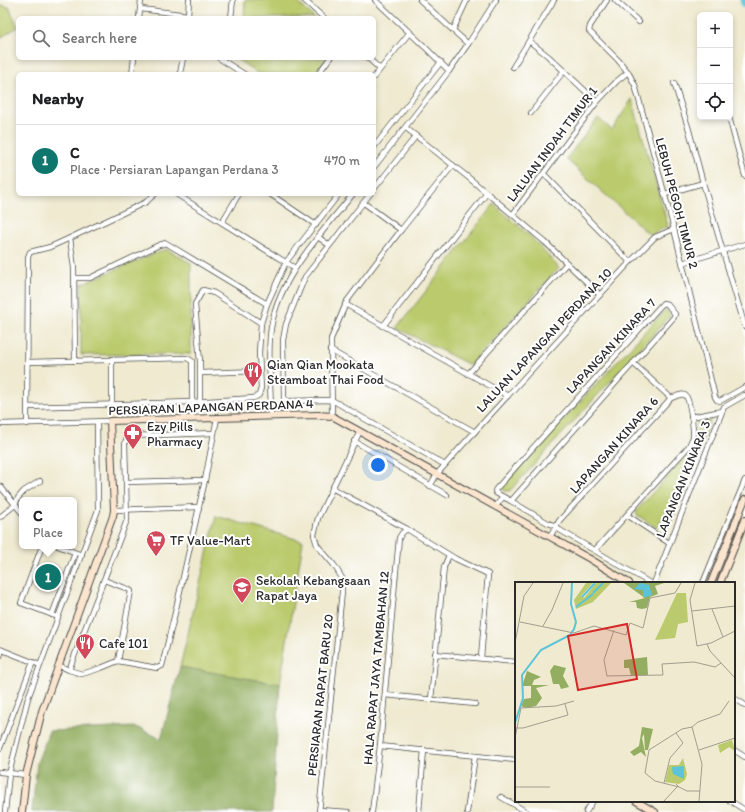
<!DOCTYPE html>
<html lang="en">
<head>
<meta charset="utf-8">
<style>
  :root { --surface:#fff; --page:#f2f2f2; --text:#202124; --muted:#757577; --line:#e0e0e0; --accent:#0f766e }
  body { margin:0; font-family:Itim,sans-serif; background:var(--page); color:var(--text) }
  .controls { position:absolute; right:12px; top:12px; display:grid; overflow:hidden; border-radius:6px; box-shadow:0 2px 6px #0003 }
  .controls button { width:36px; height:36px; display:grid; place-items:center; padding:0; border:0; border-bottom:1px solid var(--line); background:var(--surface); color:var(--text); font:20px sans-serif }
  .you { position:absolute; left:378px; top:465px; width:14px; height:14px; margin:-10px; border:3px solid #fff; border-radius:50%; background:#1a73e8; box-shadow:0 0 0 6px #1a73e833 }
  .badge { display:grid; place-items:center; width:26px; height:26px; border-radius:50%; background:var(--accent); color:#fff; font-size:13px; font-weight:700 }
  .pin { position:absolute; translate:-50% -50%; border:2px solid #fff; box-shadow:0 1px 4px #0006 }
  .popup { position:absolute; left:19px; top:497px; width:58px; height:52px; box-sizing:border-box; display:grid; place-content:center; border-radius:6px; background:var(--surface); filter:drop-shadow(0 1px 3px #0005); font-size:13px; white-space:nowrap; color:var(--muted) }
  .popup b { font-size:15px; color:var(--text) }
  .popup::after { content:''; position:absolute; left:50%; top:100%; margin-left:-8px; border:8px solid transparent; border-top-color:var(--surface) }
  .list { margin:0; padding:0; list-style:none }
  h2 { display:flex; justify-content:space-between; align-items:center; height:52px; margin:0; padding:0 16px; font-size:17px }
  h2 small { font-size:13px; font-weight:400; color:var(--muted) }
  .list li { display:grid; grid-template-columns:26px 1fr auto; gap:12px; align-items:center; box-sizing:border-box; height:72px; padding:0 16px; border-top:1px solid var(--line) }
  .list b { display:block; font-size:15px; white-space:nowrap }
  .list p { margin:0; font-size:13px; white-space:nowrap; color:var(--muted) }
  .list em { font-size:13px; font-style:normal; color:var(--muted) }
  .icon { flex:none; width:22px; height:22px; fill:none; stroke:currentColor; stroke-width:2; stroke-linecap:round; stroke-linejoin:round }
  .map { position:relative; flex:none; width:745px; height:812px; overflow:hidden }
  .search { position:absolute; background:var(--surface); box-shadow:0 2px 6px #0003; left:16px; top:16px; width:360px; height:44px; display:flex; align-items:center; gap:10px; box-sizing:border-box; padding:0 14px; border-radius:6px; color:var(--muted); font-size:15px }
  .panel { position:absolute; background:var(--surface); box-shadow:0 2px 6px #0003; left:16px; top:72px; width:360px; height:124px; border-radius:6px }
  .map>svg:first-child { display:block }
</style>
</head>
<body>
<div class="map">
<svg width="745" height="812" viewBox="0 0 745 812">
  <rect width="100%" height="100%" fill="#fff"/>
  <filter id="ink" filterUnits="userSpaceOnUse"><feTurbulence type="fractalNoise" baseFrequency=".025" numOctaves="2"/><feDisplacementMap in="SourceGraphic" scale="8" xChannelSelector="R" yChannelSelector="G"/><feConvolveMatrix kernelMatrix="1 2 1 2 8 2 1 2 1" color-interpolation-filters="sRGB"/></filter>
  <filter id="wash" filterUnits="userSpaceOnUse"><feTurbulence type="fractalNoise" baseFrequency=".012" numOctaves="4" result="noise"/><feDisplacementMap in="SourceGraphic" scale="16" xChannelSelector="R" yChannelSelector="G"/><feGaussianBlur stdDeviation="0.9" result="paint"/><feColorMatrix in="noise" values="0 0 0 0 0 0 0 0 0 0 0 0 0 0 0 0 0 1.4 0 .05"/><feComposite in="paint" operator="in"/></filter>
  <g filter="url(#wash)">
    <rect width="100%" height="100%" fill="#efead0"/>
    <g fill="#baca6c" stroke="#727a4c">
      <polygon points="245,0 295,0 315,18 244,18"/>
      <polygon points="0,5 9,7 18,27 0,38"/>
      <polygon points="235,58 327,58 315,74 259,74"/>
      <polygon points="632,99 668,226 650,235 566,159 598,118 612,130"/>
      <polygon points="494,204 532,238 559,268 470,365 397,328"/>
      <polygon points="166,249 191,263 191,354 81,355 81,284"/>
      <polygon points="665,310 668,310 670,316 510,491 504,491 502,486"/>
      <polygon points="712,416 672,521 663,517 657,528 637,515 636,511 693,448 697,438 696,418"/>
      <polygon points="216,516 303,541 280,684 180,667"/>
    </g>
    <polygon fill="#93ae60" stroke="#5f6c46" points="180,667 280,684 272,812 32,812 37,763 49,731 136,727 161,739"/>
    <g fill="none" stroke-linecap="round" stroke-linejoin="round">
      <polyline stroke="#5bc4d8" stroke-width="9" points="744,0 745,3"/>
    </g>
  </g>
  <g filter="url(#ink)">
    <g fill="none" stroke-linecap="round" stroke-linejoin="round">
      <g stroke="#484844" stroke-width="6">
        <g id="street">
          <polyline points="304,0 324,18"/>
          <polyline points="375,0 425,47 449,71"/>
          <polyline points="420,0 468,44"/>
          <polyline points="607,0 590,26 589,31 618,60 628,72 635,85 674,229 715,397 717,400 720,401 745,387"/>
          <polyline points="615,0 639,22"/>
          <polyline points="141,9 188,15"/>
          <polyline points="188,16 189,0"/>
          <polyline points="139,18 141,0"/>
          <polyline points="231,18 233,0"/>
          <polyline points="453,30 467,0"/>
          <polyline points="529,41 548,56 597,102"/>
          <polyline points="219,58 244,74"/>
          <polyline points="368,58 380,69"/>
          <polyline points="513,67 554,0"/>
          <polyline points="132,74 134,58"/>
          <polyline points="180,74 183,58"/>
          <polyline points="318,74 330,58"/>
          <polyline points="374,77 410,32"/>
          <polyline points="674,83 689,130 703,183 745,327"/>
          <polyline points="531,113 563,72"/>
          <polyline points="729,117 745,176"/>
          <polyline points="406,128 469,178 545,242 600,295"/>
          <polyline points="374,147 441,62"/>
          <polyline points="374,167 449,71 468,44 496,0"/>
          <polyline points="544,174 630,262"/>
          <polyline points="374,189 416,136"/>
          <polyline points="176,194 295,268"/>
          <polyline points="270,194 316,225"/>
          <polyline points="370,194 305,277 286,324 283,340 284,399 288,401 332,400 445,465"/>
          <polyline points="665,194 703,183"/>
          <polyline points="364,203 401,230"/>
          <polyline points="513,214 597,102 617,81 628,72"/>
          <polyline points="222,222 239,194"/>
          <polyline points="318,237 329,245"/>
          <polyline points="70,238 74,268 75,361"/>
          <polyline points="682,263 745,244"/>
          <polyline points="74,278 90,278 159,245 166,243 267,304"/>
          <polygon points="663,303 667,304 675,314 674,317 511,501 496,493 495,491 496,489"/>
          <polyline points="345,304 508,396"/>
          <polyline points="383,326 487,193"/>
          <polyline points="330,350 475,432"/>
          <polyline points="28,362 187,358 192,361 192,419"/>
          <polyline points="633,363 671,398"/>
          <polyline points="200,373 260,371"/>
          <polyline points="468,374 567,263"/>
          <polyline points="200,402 200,362 195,304 203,290 214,293 261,323"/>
          <polyline points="112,405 112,359"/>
          <polyline points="27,407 192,402 254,398 259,395 261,388 259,353 261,323 267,304 286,262 339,194"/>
          <polyline points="332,416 331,344 331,339 347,301 401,230 453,165"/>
          <path d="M271,417C271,390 268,363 270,337C274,282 320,235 353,194"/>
          <polyline points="691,417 722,411"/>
          <polyline points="0,424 110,421"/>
          <polyline points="27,424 28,257 30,252 50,247 70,238 146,202 155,194"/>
          <polyline points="354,441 447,495"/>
          <polyline points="126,482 205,480"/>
          <polyline points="0,486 22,513"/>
          <polyline points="430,486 437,474 459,449 630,262 655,237 674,229"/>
          <polyline points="332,488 407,529 456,559 488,574 481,658"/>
          <polyline points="511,501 548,523 556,526 558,529 650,583"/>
          <polyline points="495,507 503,497"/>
          <polyline points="114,510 199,507"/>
          <polyline points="627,515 669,543"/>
          <polyline points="0,517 15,505 18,498 24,491 40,481"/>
          <path d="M550,537L559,521L671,398C675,397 683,392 686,396C690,401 694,431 693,437C692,440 690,443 689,446L595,550"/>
          <polyline points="42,546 21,603 58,617"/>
          <polyline points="58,546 82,555"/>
          <polyline points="104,580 128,589 131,591 118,661"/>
          <polyline points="654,583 724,407 745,395"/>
          <polyline points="703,583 745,480"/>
          <polyline points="52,615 75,553"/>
          <polyline points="0,649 40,665"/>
          <polyline points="435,654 516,662"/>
          <polyline points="0,656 2,650"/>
          <polyline points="58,665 69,670 82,674 101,668 118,661 157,668 162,666 175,613 205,480 217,418"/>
          <polyline points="69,670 127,520 125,443 127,437 131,436 214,433"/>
          <polyline points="385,695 475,704"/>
          <polyline points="734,698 745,705"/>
          <polyline points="431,700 444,567 449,555"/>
          <polyline points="380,746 516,760"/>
          <polyline points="0,748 33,662"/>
          <polyline points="734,750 745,757"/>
          <polyline points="0,772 26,775"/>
          <polyline points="501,797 527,812"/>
          <polyline points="730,801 745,810"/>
          <polyline points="320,810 348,812"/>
          <polyline points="5,812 9,774 28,698 98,510 97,422"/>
          <polyline points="319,812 342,592 342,578 334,565 317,545 314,535 318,518 360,431"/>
          <polyline points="372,812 380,746 399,538 402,533 407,529"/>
          <polyline points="419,812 424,750"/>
          <polyline points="467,812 475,756"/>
          <polyline points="586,812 593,801"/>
        </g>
      </g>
      <g stroke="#484844" stroke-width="8">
        <g id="secondary">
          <polyline points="711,583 745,499"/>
          <polyline points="720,583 745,520"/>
          <polyline points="636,801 655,812"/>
          <polyline points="22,812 26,775 42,711 113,516 114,510 110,421 318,415 332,416 590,559 629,583"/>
        </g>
      </g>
      <use href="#street" stroke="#fff" stroke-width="4.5"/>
      <use href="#secondary" stroke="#fbe5cf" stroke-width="6"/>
    </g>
  </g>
  <defs>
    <g id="restaurant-pin" transform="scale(1)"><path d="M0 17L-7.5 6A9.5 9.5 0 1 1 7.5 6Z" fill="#d1495b" stroke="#fff"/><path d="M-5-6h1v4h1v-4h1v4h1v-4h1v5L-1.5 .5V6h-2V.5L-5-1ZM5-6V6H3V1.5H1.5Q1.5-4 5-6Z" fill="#fff"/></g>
    <g id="pharmacy-pin" transform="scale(1)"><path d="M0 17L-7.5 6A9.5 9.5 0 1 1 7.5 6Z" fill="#d1495b" stroke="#fff"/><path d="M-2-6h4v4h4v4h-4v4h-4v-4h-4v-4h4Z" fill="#fff"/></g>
    <g id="supermarket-pin" transform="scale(1)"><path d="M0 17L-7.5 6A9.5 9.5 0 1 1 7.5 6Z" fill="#d1495b" stroke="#fff"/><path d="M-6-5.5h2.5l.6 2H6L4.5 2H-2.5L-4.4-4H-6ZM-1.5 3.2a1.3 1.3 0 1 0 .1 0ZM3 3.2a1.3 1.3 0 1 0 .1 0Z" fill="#fff"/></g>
    <g id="school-pin" transform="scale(1)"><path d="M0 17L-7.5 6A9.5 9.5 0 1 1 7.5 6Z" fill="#d1495b" stroke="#fff"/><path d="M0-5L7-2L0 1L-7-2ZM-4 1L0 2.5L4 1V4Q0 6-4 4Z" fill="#fff"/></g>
  </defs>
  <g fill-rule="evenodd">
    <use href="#restaurant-pin" x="253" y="371"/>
    <use href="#pharmacy-pin" x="133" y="433"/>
    <use href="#supermarket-pin" x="156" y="540"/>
    <use href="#school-pin" x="242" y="587"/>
    <use href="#restaurant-pin" x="85" y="643"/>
  </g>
  <g text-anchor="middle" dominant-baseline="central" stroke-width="4" stroke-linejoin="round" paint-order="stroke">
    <g font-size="13" fill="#2b2b2b" stroke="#fff">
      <text transform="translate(552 144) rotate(-53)">LALUAN INDAH TIMUR 1</text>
      <text transform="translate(677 203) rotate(75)">LEBUH PEGOH TIMUR 2</text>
      <text transform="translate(544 340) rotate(-47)">LALUAN LAPANGAN PERDANA 10</text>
      <text transform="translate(611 346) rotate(-47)">LAPANGAN KINARA 7</text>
      <text transform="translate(211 407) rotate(-2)">PERSIARAN LAPANGAN PERDANA 4</text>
      <text transform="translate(614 445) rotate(-48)">LAPANGAN KINARA 6</text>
      <text transform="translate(683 479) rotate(-68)">LAPANGAN KINARA 3</text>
      <text transform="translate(376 668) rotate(-85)">HALA RAPAT JAYA TAMBAHAN 12</text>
      <text transform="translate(320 695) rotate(-84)">PERSIARAN RAPAT BARU 20</text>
    </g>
    <g font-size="13" fill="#2b2b2b" stroke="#fff" text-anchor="start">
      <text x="267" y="364">Qian Qian Mookata<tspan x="267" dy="15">Steamboat Thai Food</tspan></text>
      <text x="147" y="426">Ezy Pills<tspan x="147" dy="15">Pharmacy</tspan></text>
      <text x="170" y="540">TF Value-Mart</text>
      <text x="256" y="580">Sekolah Kebangsaan<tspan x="256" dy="15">Rapat Jaya</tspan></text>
      <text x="99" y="643">Cafe 101</text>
    </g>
  </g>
  <g transform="translate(515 582)">
    <rect width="220" height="220" fill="#efead0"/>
    <path d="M71,1H78L66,14L69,16L81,1H96L78,20L61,27L59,18ZM162,11H171L173,40L163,42L160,56L140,58ZM217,158L220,169L214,165L205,171L203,163ZM168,176L172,192L170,198L164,202L150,200L154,183H164Z" fill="#baca6c"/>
    <path d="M109,1H149L140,4L143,12L135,15L132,26L127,27L122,26L121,20H114L130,16ZM132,75L133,93L116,94L114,86H109V78ZM39,83L51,86L48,94L54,105L46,107L44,102H38L35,89ZM12,89L26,95L19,98L17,103H34L21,106L27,116L21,124L11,126L6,124L9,117L16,116V104H7ZM127,145L138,147L133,168H130L129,152L127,156L131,175L126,170L119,174L115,170L124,164Z" fill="#93ae60"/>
    <path d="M125,1L134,3L137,13L128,16V8L119,7ZM169,184V197L158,192L157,185Z" fill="#5bc4d8"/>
    <path fill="none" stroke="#5bc4d8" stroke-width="2" d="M78,11L88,1M67,15L80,1M61,25L78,12M0,141L8,116L7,93L26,68L55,53L59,47L61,40L56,22L57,1"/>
    <path fill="none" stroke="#a19e8e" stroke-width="1" d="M180,1L175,18L182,64L196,61L220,49M197,27L208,55M37,28L48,1M177,29L220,24M5,40L59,51L79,44L111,53L115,41L128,46L135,16L160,11L166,1M28,44L37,28M99,48L89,78L92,94L148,93L147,82L179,80L200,85L206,81M0,61L9,14L18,1M192,62L195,69L220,96M177,145L187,182L184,219M177,145L183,140L205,132L214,119M1,146H8L53,133L50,122M0,156L6,126L41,124L59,119M184,168L220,156M149,201L155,176L168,161L161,151M161,202L164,205L140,199L130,191L134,168L167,147L177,145M0,205H35M164,205L172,209H185M149,219L162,205"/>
    <path fill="#d62828" fill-opacity="0.15" stroke="#d62828" stroke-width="2" d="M112,42L122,97L63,108L53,54Z"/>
    <rect width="220" height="220" fill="none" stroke="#2b2b2b" stroke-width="2"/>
  </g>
</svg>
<div class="controls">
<button>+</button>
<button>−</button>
<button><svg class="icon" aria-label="locate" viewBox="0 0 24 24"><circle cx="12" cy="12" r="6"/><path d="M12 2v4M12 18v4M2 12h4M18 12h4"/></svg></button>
</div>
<div class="you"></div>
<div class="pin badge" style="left:48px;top:577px">1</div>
<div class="popup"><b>C</b>Place</div>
<div class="search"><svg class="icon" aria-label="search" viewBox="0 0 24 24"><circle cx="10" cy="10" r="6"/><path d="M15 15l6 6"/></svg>Search here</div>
<section class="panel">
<h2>Nearby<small></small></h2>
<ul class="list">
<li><span class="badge">1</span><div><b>C</b><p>Place · Persiaran Lapangan Perdana 3</p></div><em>470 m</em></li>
</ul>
</section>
</div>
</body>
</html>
